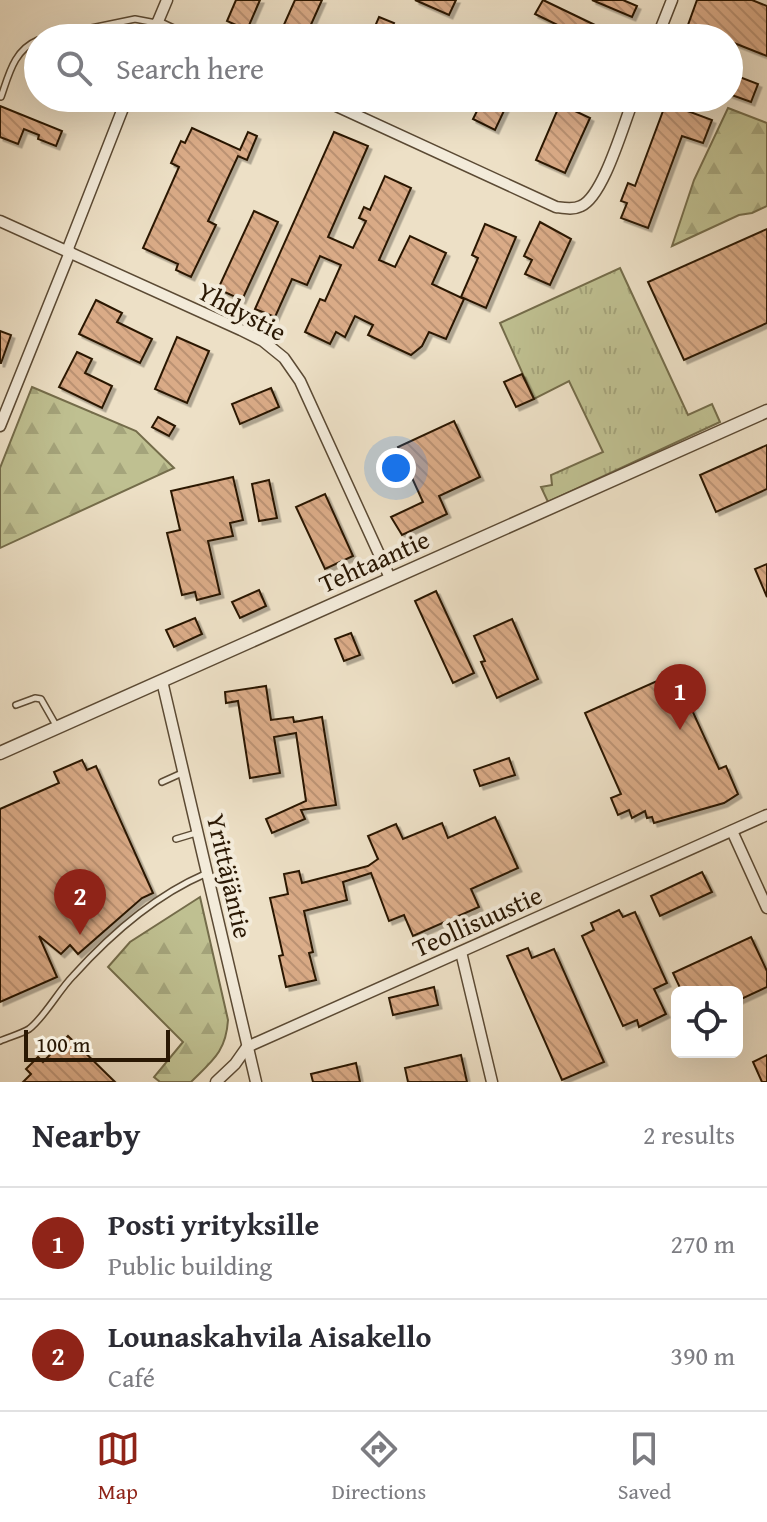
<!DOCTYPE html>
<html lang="en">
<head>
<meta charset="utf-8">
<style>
  :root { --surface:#fff; --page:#f7f7f7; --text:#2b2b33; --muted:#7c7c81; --line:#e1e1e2; --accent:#8f2418 }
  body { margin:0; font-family:"Gentium Book Plus",serif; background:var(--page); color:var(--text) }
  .controls { position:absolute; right:24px; bottom:24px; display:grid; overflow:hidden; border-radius:12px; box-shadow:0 8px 32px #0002 }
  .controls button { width:72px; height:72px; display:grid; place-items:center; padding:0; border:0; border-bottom:2px solid var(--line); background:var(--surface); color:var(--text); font:40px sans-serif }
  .scale { position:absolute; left:24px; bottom:20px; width:146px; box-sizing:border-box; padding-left:8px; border:4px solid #2a1804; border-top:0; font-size:22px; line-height:28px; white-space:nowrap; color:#2a1804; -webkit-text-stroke:6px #f3ebda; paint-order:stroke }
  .you { position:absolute; left:396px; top:468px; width:28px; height:28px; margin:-20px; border:6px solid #fff; border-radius:50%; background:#1a73e8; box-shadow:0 0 0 12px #1a73e833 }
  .badge { display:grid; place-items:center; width:52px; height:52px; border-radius:50%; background:var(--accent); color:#fff; font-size:26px; font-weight:700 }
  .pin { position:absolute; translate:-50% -66px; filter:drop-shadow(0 2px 4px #0008) }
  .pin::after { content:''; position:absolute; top:42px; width:28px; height:24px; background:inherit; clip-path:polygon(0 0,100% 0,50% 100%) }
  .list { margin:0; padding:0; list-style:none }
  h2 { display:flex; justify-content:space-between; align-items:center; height:104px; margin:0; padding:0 32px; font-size:34px }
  h2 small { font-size:26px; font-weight:400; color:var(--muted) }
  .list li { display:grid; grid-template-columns:52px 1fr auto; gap:24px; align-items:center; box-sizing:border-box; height:112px; padding:0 32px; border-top:2px solid var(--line) }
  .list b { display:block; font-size:30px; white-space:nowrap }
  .list p { margin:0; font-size:26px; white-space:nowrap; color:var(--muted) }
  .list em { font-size:26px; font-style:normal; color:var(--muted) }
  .icon { flex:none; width:44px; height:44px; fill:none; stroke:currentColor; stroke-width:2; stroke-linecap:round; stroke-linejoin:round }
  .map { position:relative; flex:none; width:767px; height:1082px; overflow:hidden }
  .search { position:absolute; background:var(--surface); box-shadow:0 8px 32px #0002; left:24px; right:24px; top:24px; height:88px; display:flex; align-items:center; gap:20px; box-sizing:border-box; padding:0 28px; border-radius:44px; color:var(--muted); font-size:30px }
  .sheet { height:328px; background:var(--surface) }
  nav { display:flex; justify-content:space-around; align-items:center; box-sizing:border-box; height:112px; border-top:2px solid var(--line); background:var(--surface); font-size:22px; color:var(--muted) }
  nav a { display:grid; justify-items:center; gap:4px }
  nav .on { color:var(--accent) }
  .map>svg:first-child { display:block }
</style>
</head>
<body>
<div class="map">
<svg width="767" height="1082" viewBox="0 0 767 1082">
  <defs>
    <pattern id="grass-tufts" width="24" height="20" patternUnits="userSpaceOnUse" patternTransform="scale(2)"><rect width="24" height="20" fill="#bfc091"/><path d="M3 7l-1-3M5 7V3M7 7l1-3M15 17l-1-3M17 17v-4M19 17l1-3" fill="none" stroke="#a4a47b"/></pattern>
    <pattern id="forest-firs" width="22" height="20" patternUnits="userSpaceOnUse" patternTransform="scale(2)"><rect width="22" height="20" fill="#bfc091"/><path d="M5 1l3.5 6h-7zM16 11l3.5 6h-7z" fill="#a4a47b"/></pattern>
    <pattern id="building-back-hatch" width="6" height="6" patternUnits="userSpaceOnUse" patternTransform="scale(2)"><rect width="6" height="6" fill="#daab87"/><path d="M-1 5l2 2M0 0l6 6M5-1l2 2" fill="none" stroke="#bb9273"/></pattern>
    <filter id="shadow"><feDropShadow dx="3.5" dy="3.5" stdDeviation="0" flood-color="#0004"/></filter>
  </defs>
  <rect width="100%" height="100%" fill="#ede0c6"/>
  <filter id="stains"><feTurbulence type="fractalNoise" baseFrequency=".0025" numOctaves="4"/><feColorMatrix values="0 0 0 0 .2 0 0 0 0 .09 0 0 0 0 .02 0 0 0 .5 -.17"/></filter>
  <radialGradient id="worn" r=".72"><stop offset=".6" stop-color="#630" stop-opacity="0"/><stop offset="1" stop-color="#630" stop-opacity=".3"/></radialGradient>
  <polygon fill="url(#grass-tufts)" stroke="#746c4a" stroke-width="2" points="620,268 688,415 712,404 720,422 548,502 541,487 552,485 551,475 603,452 569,381 534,399 500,323"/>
  <g fill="url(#forest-firs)" stroke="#746c4a" stroke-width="2">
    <polygon points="728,108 767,123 767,206 752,213 739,215 672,246 694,180"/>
    <polygon points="32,387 136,431 174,468 0,548 0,468"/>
    <path d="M200,897L228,1020C226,1052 212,1061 191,1082H160L154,1077L183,1042L108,967L130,942Z"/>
  </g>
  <g fill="url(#building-back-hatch)" stroke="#2a1804" stroke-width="2" filter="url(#shadow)">
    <polygon points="236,0 260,0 247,30 227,21"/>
    <polygon points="295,0 322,0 305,38 278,38"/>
    <polygon points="415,0 456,0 449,15"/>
    <polygon points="543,0 622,38 584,38 535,14"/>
    <polygon points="592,0 623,0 637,6 632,17"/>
    <polygon points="697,0 752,0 767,6 767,56 729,41 729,38 722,38 688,25"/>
    <polygon points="379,17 394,23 388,38 370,38"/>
    <polygon points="729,73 758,84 751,102 729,94"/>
    <polygon points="473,98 510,98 495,130 473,119 478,109 469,105"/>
    <polygon points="666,103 712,120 703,143 682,136 648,228 621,218 627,203 621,201 628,183 635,186"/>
    <polygon points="560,104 590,118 565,173 536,160"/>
    <polygon points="0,106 62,131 56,146 38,139 39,135 24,129 18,144 0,137"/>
    <polygon points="192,128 240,150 248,132 257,136 247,160 238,156 208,221 216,225 191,277 176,270 178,264 143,248 179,167 171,163 181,141 185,143"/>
    <polygon points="334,132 368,146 328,237 353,248 366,221 359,218 364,207 370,210 385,176 411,188 379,260 395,267 410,236 446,253 432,284 464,299 446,339 429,332 422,346 411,355 368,335 373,325 355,316 345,337 336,332 330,344 305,332 320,299 325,301 341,265 320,256 307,285 292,279 275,317 255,309"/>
    <polygon points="254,211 278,222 242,300 218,289"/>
    <polygon points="540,222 571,239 550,285 525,274 532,260 524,256"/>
    <polygon points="485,224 516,237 486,308 461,297 478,258 472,255"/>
    <polygon points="767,229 767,323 684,360 648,282"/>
    <polygon points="96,300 122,313 117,322 152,339 140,363 79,334"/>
    <polygon points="0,331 11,335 1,363 0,363"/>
    <polygon points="177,337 209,351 187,403 155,389"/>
    <polygon points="77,352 92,359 85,373 112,386 102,408 59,387"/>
    <polygon points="522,374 534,399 516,407 504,382"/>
    <polygon points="271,388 279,407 240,424 232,404"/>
    <polygon points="158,417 175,426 169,436 152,427"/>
    <polygon points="454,421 480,477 439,496 447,514 402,535 391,517 423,502 398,447"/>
    <polygon points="767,445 767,489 716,512 700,475"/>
    <polygon points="233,477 243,520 230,523 233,536 208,541 220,594 197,600 195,592 182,595 167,533 180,530 171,491"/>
    <polygon points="269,480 277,518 259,521 252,484"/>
    <polygon points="325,494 353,556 325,569 296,507"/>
    <polygon points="767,564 767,597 755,569"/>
    <polygon points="259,590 266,606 240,618 232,602"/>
    <polygon points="436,591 474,673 453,683 415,601"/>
    <polygon points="195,618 202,634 174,647 166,630"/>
    <polygon points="512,619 538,679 497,698 481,662 485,661 474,636"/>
    <polygon points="351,633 360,655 344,661 335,639"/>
    <polygon points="675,673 719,769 726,766 738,794 724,803 654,823 652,817 647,818 645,811 632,818 629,810 618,815 611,798 621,794 585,713"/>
    <polygon points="266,686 271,720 293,717 294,722 322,717 336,805 301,810 305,819 272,833 266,819 306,801 296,733 274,737 280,773 250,778 238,701 226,703 225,692"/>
    <polygon points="509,758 515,775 480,786 474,770"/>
    <polygon points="82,760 87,770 96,766 153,893 142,898 78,954 70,945 61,954 39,936 57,977 0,1002 0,809 59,783 54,772"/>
    <polygon points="495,817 518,868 471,889 479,907 413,936 404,915 389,921 371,873 343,882 347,900 304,911 313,952 309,953 316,980 286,987 279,956 283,955 270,898 288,894 284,874 299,871 302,883 368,866 378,859 368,836 396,824 403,839 442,823 448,838"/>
    <polygon points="702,872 712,892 660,916 651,896"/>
    <polygon points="619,910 623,917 635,912 667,983 654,989 666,1014 639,1027 637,1020 623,1026 582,936 594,930 591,923"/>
    <polygon points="751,937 767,971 767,987 737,1001 737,992 682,992 673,973"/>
    <polygon points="528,948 532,958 554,949 604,1062 562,1080 507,956"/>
    <polygon points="434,987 438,1005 393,1015 389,998"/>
    <polygon points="68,1036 115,1082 23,1082 31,1074 26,1069 38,1057 43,1062"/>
    <polygon points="461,1055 467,1082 408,1082 405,1068"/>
    <polygon points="767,1055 767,1082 762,1082 753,1062"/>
    <polygon points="356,1063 360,1082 313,1082 311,1074"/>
  </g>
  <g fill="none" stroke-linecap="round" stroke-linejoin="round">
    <g stroke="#5b4a34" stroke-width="8">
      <g id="service">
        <polyline points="43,38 135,19 156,23"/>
        <path d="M1,97C9,74 14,50 38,40"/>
        <polyline points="16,705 35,698 41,699 57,727"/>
        <polyline points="162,782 182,773"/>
        <polyline points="176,839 196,833"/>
        <path d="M0,1041C9,1037 21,1034 29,1029C44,1018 59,990 73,976C110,935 154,896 205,874"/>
      </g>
    </g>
    <g stroke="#5b4a34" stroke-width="13">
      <g id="minor">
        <polyline points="157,23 189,38"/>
        <polyline points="151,38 167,0"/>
        <polyline points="657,38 672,0"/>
        <path d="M319,98L556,207C564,208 573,210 581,206C604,196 624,122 634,98"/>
        <polyline points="0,221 241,330 263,341 284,358 300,381 390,578"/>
        <polyline points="67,251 127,98"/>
        <polyline points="0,426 70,252"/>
        <polyline points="162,681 256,1082"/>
        <polyline points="732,831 767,908"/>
        <polyline points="461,952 492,1082"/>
        <polyline points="216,1082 235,1064 247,1047 767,815"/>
      </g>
    </g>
    <g stroke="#5b4a34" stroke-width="15">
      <polyline id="tertiary" points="0,753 767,411"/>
    </g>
    <use href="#service" stroke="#f3ebda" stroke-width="5"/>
    <use href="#minor" stroke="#f3ebda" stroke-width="10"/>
    <use href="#tertiary" stroke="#f3ebda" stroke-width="12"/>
  </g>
  <g text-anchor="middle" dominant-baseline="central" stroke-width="8" stroke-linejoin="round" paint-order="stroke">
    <g font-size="26" fill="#2a1804" stroke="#f3ebda">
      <text transform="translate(242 311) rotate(28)">Yhdystie</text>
      <text transform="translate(374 561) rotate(-24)">Tehtaantie</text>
      <text transform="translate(230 876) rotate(77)">Yrittäjäntie</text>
      <text transform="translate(477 921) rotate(-24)">Teollisuustie</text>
    </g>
  </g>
  <rect width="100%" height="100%" filter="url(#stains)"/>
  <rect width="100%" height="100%" fill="url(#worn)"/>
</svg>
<div class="controls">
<button><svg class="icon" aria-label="locate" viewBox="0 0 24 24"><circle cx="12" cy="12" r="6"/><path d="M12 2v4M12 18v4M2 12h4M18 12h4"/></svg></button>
</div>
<div class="scale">100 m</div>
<div class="you"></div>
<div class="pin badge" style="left:680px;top:730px">1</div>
<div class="pin badge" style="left:80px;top:935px">2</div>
<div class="search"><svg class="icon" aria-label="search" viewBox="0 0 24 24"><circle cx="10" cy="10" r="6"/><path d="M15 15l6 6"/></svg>Search here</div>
</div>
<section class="sheet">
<h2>Nearby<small>2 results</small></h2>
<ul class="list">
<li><span class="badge">1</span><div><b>Posti yrityksille</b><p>Public building</p></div><em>270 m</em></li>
<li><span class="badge">2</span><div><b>Lounaskahvila Aisakello</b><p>Café</p></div><em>390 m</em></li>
</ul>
</section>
<nav>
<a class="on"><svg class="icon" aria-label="map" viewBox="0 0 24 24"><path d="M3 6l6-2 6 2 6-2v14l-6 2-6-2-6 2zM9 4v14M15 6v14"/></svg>Map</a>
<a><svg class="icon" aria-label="directions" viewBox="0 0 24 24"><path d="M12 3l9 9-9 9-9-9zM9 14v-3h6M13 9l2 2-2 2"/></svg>Directions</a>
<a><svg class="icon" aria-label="saved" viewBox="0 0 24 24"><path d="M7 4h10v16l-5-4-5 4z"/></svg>Saved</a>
</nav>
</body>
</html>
